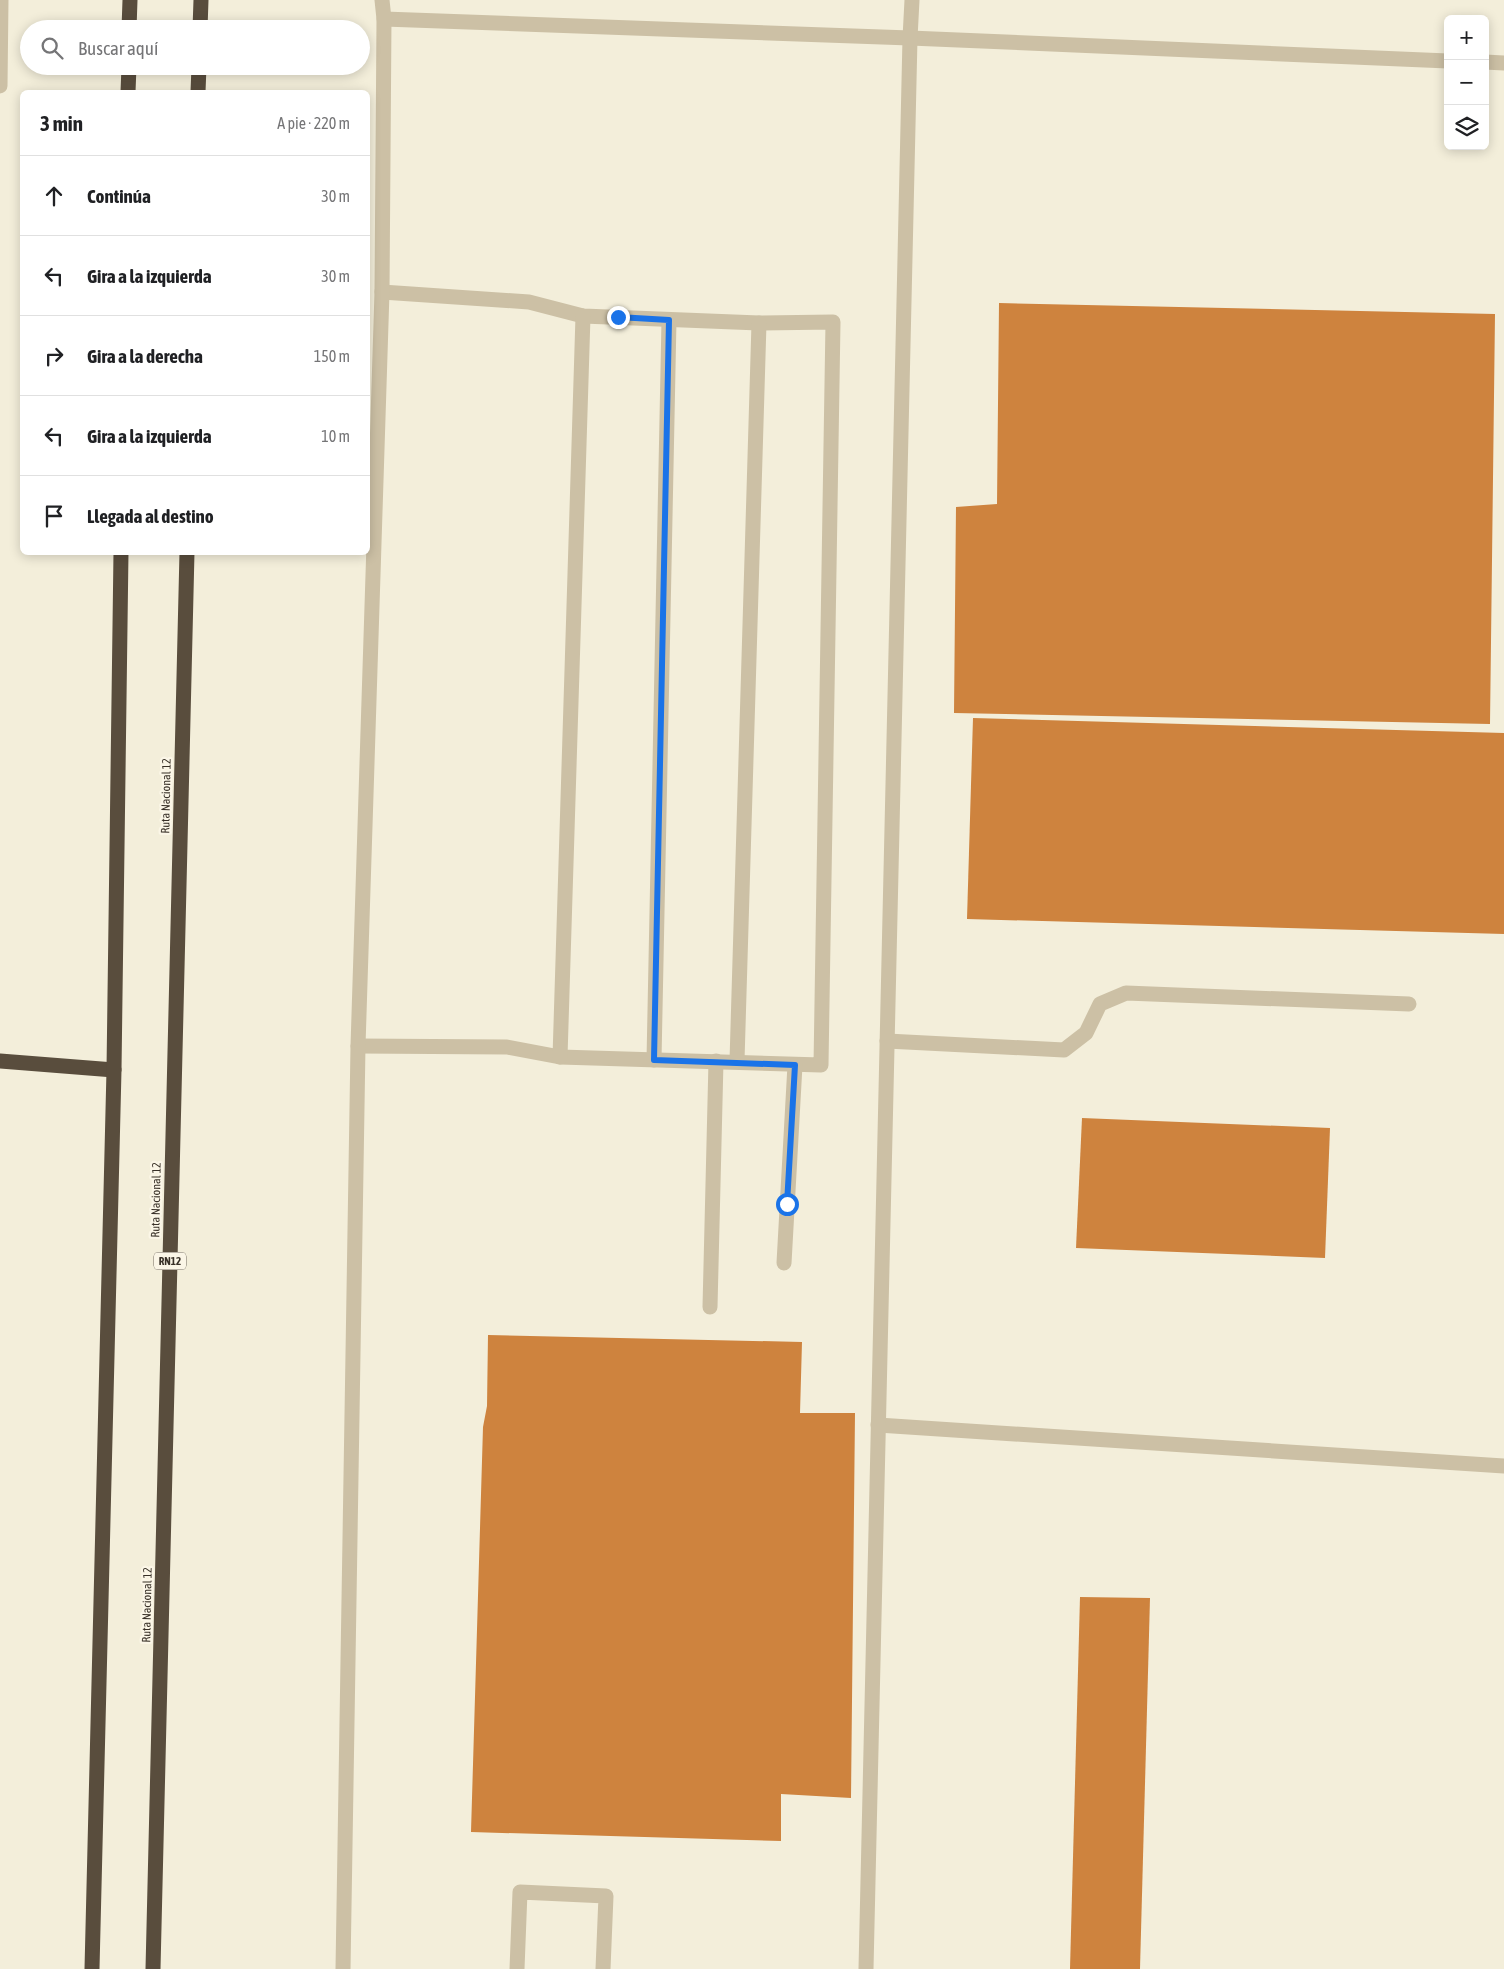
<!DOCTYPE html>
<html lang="es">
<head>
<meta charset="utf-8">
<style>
  :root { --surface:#fff; --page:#f6f6f6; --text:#202124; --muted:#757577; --line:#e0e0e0 }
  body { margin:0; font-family:"Asap Condensed",sans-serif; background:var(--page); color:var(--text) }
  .controls { position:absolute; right:15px; top:15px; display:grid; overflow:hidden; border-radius:8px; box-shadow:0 2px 12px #0003 }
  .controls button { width:45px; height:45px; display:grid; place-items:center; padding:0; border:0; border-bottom:1px solid var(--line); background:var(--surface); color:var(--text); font:25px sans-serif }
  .stop { position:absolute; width:15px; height:15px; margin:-11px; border:4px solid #1a73e8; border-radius:50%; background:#fff }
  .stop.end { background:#1a73e8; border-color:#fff; box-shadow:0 1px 5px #0008 }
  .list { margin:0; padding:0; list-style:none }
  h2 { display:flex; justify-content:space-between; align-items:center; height:65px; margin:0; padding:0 20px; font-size:21px }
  h2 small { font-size:16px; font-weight:400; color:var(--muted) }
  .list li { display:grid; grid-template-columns:32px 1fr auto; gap:15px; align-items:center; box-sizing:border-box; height:80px; padding:0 20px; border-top:1px solid var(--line) }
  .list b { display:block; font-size:19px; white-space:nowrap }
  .list em { font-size:16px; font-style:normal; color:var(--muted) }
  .icon { flex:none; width:28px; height:28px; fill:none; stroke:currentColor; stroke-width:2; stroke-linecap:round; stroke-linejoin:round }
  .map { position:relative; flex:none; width:1504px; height:1969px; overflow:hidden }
  .search { position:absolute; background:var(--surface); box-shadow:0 2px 12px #0003; left:20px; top:20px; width:350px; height:55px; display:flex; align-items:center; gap:12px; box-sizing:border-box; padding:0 18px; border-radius:28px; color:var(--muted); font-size:19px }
  .panel { position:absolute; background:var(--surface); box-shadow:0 2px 12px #0003; left:20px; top:90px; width:350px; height:465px; border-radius:8px }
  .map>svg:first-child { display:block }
</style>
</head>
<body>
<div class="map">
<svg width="1504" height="1969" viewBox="0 0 1504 1969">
  <rect width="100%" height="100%" fill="#f3eeda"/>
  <g fill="#ce833e">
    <polygon points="999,303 1495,314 1490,724 954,713 956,507 997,504"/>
    <polygon points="973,718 1504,733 1504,934 967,919"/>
    <polygon points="1082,1118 1330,1128 1325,1258 1076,1248"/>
    <polygon points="488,1335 802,1342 800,1413 855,1413 851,1798 781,1794 781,1841 471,1832 483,1427 487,1406"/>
    <polygon points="1080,1597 1150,1598 1140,1969 1070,1969"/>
  </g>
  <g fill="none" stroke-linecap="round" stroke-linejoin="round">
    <g stroke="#ccc0a5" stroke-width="15">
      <polyline points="384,19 910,38 1448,61"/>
      <polyline points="1485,62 1504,63"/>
      <polyline points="0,86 1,0"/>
      <polyline points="887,1041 1064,1050 1086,1033 1100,1004 1126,993 1409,1004"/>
      <polyline points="358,1046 507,1047 560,1057 821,1065 833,322 759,323 583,316 529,302 382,292"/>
      <polyline points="560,1057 583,316"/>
      <polyline points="654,1060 669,320"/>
      <polyline points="737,1061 759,323"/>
      <polyline points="784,1263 795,1065"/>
      <polyline points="710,1307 716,1061"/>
      <polyline points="878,1425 1504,1466"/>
      <polyline points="343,1969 358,1046 382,292 384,19 382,0"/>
      <polyline points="517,1969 520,1892 606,1896 603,1969"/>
      <polyline points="866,1969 910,38 912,0"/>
    </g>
    <g stroke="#594d3d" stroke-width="15">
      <polyline points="129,29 130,0"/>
      <polyline points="200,29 201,0"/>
      <polyline points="128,92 129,66"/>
      <polyline points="198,92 199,66"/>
      <polyline points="0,1061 114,1070"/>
      <polyline points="92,1969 114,1070 121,552"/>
      <polyline points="153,1969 187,552"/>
    </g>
  </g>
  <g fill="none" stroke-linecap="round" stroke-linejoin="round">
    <polyline stroke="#1a73e8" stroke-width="6" points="618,317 669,320 654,1060 795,1065 787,1204"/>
  </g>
  <g text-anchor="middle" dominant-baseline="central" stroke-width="4.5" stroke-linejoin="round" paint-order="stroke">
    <rect fill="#fbf6e7" stroke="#726b61" stroke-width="1" x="154" y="1252.5" width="32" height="17" rx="4"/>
    <g font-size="11" font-weight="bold" fill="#383027">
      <text x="170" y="1261">RN12</text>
    </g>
    <g font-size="12" fill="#383027" stroke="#fbf6e7">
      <text transform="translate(166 796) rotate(-89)">Ruta Nacional 12</text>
      <text transform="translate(156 1200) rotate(-89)">Ruta Nacional 12</text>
      <text transform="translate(147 1605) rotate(-89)">Ruta Nacional 12</text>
    </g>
  </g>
</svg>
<div class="controls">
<button>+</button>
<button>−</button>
<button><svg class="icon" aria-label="layers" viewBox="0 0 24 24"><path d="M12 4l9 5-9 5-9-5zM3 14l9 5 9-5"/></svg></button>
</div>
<div class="stop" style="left:787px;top:1204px"></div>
<div class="stop end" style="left:618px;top:317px"></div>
<div class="search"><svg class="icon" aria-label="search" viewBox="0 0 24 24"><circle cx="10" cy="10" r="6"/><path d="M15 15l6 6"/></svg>Buscar aquí</div>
<section class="panel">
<h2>3 min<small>A pie · 220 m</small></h2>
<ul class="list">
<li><svg class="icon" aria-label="ahead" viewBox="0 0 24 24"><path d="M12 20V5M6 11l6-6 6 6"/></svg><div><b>Continúa</b></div><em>30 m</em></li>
<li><svg class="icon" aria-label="left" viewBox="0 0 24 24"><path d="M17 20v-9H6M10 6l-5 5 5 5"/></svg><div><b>Gira a la izquierda</b></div><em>30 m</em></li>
<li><svg class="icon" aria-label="right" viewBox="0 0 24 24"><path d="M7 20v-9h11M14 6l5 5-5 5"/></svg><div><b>Gira a la derecha</b></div><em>150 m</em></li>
<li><svg class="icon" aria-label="left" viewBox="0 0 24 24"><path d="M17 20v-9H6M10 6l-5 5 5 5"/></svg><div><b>Gira a la izquierda</b></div><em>10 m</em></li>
<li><svg class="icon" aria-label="arrive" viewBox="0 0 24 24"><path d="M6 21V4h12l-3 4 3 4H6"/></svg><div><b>Llegada al destino</b></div></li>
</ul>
</section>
</div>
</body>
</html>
